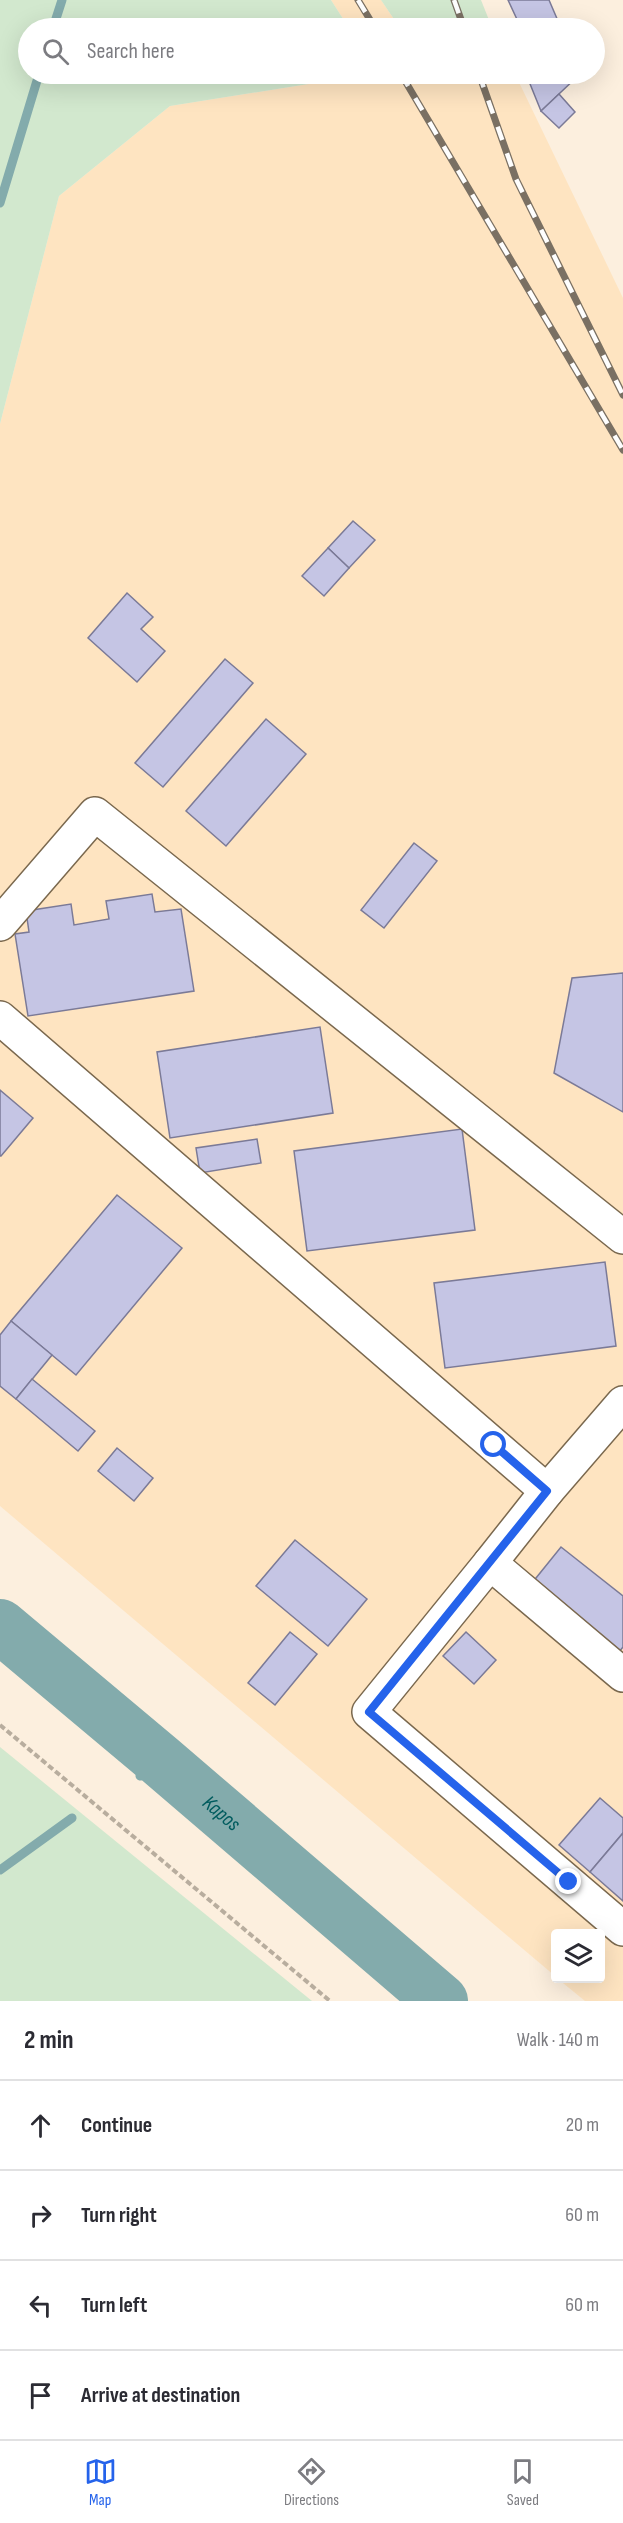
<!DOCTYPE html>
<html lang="en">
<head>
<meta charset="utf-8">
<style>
  :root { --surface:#fff; --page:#f7f7f7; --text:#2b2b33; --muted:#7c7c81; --line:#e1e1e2; --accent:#2563eb }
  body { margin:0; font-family:"Sofia Sans Condensed",sans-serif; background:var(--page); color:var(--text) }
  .controls { position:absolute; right:18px; bottom:18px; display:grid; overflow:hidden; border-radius:6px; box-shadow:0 6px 24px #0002 }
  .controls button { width:54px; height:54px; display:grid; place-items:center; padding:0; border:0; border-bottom:2px solid var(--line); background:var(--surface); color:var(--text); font:30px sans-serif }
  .stop { position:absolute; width:18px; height:18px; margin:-14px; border:4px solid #2563eb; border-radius:50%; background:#fff }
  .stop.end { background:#2563eb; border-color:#fff; box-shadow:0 2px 6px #0008 }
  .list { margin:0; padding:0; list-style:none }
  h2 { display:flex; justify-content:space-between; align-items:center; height:78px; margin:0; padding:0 24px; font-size:26px }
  h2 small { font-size:20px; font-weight:400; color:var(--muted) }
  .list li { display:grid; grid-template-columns:39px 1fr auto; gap:18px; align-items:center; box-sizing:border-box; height:90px; padding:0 24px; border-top:2px solid var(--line) }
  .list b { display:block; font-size:22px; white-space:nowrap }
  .list em { font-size:20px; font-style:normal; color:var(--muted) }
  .icon { flex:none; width:33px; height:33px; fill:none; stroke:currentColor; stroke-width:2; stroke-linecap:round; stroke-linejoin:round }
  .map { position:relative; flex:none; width:623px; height:2001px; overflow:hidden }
  .search { position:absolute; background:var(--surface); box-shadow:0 6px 24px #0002; left:18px; right:18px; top:18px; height:66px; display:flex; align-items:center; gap:15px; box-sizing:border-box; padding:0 21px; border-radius:33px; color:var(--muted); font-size:22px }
  .sheet { height:438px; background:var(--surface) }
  nav { display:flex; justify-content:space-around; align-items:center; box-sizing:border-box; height:84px; border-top:2px solid var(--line); background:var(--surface); font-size:16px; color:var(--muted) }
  nav a { display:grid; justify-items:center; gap:3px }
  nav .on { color:var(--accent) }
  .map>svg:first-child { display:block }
</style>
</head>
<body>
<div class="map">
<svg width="623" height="2001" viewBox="0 0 623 2001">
  <rect width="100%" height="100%" fill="#fcefde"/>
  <g fill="#fee4c1">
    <polygon points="331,0 381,0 400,28 349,28"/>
    <polygon points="371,74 515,74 623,298 623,2001 585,2001 558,1979 600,1978 600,1934 556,1934 555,1976 0,1506 0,424 59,196 170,106"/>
  </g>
  <g fill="#d2e8ce">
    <polygon points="0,0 331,0 349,28 28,28 28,74 371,74 170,106 59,196 0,424"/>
    <polygon points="381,0 481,0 489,20 471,28 400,28"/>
    <polygon points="0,1747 312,2001 0,2001"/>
  </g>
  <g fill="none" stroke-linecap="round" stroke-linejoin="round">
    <g stroke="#83abac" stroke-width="9">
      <polyline points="53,28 62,0"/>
      <polyline points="0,203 39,74"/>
      <polyline points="140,1776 161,1761"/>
      <polyline points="0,1870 72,1818"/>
    </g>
    <path stroke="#83abac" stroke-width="54" id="s1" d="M0,1626L161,1761L441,2001"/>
  </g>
  <g fill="#c5c5e4" stroke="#7b7a97" stroke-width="1.5">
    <polygon points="508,0 549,0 561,28 521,28"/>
    <polygon points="526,74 580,74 541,111"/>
    <polygon points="559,94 575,112 559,128 541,111"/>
    <polygon points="353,521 375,540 349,568 328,548"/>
    <polygon points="328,548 349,568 324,596 302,576"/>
    <polygon points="127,593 153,617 141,629 165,651 137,682 88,638"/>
    <polygon points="225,659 253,683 163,787 135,763"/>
    <polygon points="266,719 306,754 226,846 186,811"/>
    <polygon points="414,843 437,861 384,928 361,910"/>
    <polygon points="152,894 155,912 181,909 194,991 28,1016 15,934 29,932 26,911 71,904 74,925 109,919 106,901"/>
    <polygon points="623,973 623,1112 554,1073 572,978"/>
    <polygon points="320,1027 333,1113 170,1138 157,1052"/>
    <polygon points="0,1090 33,1118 1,1156 0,1156"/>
    <polygon points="462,1129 475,1230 307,1251 294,1151"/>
    <polygon points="257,1139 261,1163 200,1173 196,1148"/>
    <polygon points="117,1195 182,1248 76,1375 11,1321"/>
    <polygon points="605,1262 616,1346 445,1368 434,1283"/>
    <polygon points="11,1321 52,1355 16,1399 0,1386 0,1335"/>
    <polygon points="32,1379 95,1431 78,1451 16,1399"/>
    <polygon points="117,1448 153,1478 134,1501 98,1471"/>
    <polygon points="295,1540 367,1599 328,1646 256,1586"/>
    <polygon points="561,1547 623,1596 623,1647 619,1652 532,1583"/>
    <polygon points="290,1632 317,1654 275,1705 248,1683"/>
    <polygon points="466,1632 496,1660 474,1684 443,1656"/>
    <polygon points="600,1798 623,1818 623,1833 590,1872 559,1845"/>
    <polygon points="623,1833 623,1901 590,1872"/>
  </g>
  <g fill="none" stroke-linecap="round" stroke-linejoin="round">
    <g stroke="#7a684e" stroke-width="36">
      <g id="minor">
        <polyline points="0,924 95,814 623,1237"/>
        <polyline points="0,1018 547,1491"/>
        <polyline points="490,1563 547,1491 623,1403"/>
        <polyline points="623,1675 490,1563 369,1712 623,1929"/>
      </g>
    </g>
    <polyline stroke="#b8ad9e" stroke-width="4" stroke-dasharray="6 3" stroke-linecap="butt" points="0,1725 330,2001"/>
    <use href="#minor" stroke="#fff" stroke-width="33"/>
    <g stroke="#7a7063" stroke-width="7">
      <g id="rail">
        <polyline points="358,0 375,28"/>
        <polyline points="454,0 464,28"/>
        <polyline points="401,74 623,450"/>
        <polyline points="479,74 516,179 623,395"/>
      </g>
    </g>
    <use href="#rail" stroke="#fefefe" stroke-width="4.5" stroke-dasharray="14" stroke-linecap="butt"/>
  </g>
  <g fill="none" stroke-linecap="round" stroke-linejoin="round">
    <polyline stroke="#2563eb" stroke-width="8" points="494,1445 547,1491 369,1712 569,1882"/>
  </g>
  <g text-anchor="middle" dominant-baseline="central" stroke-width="6" stroke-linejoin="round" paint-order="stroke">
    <g font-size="21" font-style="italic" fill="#005b5e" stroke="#fefefe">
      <text stroke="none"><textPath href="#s1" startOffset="290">Kapos</textPath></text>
    </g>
  </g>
</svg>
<div class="controls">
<button><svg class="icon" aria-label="layers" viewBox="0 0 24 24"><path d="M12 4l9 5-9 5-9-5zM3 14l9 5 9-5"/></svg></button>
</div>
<div class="stop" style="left:494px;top:1445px"></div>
<div class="stop end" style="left:569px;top:1882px"></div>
<div class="search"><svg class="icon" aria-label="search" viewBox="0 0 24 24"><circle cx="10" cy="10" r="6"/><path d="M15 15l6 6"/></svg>Search here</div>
</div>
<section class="sheet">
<h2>2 min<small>Walk · 140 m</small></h2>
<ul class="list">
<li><svg class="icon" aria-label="ahead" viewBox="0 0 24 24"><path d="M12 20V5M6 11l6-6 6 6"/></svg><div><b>Continue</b></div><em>20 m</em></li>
<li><svg class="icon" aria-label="right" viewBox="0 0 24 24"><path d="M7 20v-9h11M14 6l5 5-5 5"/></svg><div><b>Turn right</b></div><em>60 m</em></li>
<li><svg class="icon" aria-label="left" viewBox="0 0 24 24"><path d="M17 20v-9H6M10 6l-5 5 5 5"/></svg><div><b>Turn left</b></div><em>60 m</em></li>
<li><svg class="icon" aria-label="arrive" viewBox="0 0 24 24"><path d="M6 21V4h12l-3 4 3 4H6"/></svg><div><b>Arrive at destination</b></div></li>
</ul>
</section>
<nav>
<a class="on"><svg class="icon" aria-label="map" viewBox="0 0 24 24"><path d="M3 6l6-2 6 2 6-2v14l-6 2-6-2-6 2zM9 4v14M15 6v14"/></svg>Map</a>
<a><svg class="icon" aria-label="directions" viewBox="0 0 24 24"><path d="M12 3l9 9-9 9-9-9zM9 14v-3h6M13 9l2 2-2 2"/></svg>Directions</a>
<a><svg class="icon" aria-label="saved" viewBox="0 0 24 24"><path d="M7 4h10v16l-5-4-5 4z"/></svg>Saved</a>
</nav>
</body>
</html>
